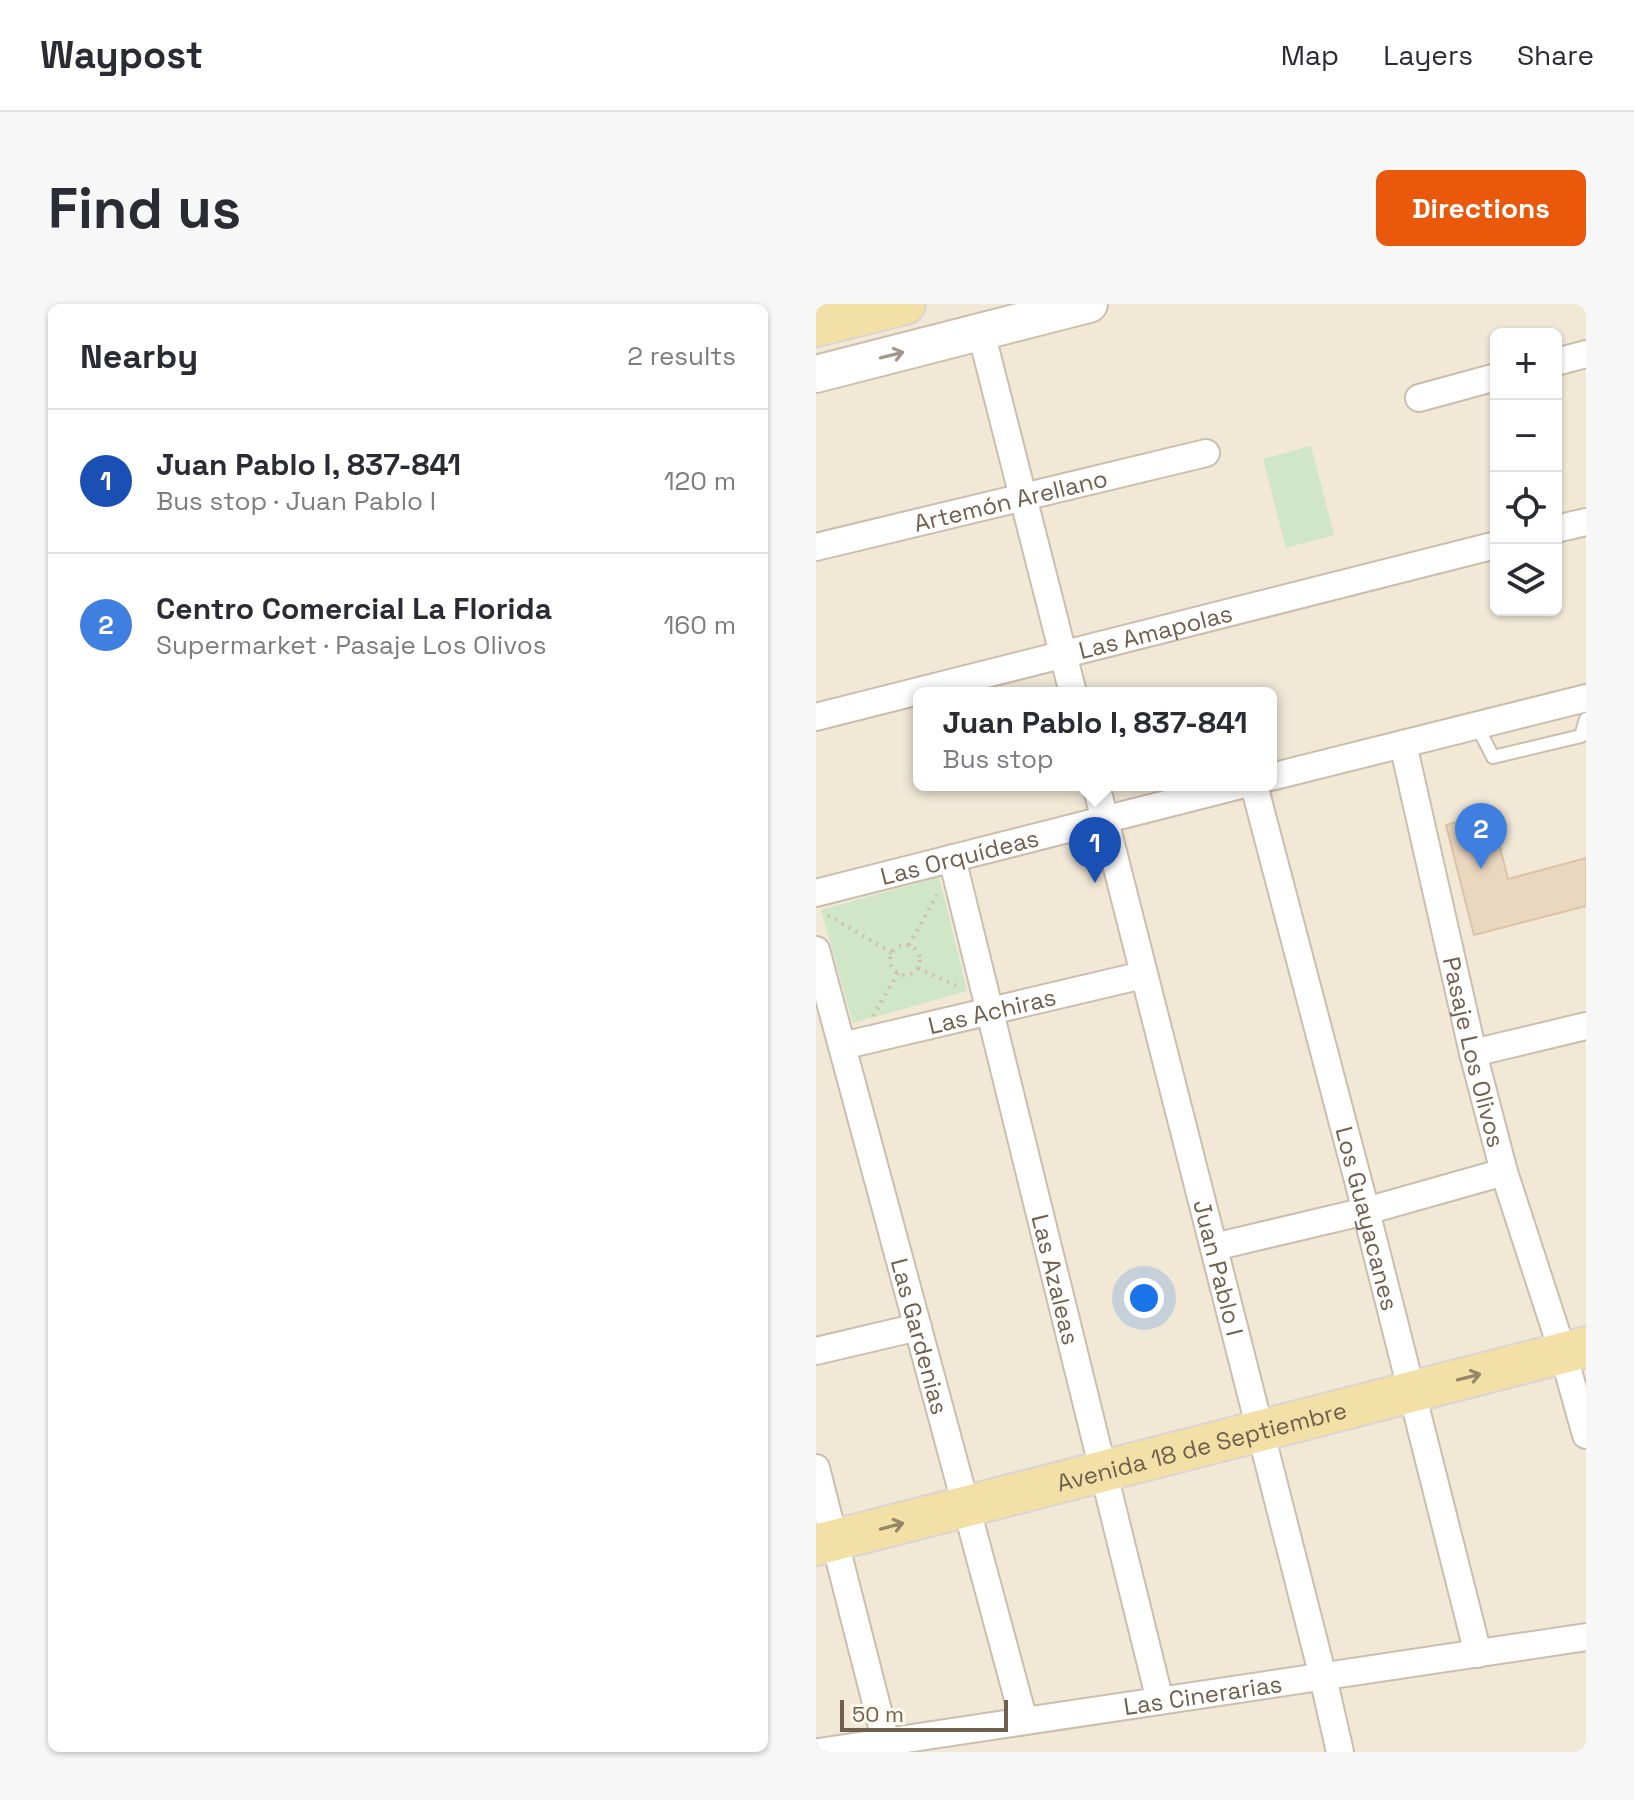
<!DOCTYPE html>
<html lang="en">
<head>
<meta charset="utf-8">
<style>
  :root { --surface:#fff; --page:#f7f7f7; --text:#2b2b33; --muted:#7c7c81; --line:#e1e1e2; --accent:#ea580c }
  body { margin:0; font-family:"Space Grotesk",sans-serif; background:var(--page); color:var(--text) }
  .controls { position:absolute; right:24px; top:24px; display:grid; overflow:hidden; border-radius:12px; box-shadow:0 2px 6px #0004 }
  .controls button { width:72px; height:72px; display:grid; place-items:center; padding:0; border:0; border-bottom:2px solid var(--line); background:var(--surface); color:var(--text); font:40px sans-serif }
  .scale { position:absolute; left:24px; bottom:20px; width:168px; box-sizing:border-box; padding-left:8px; border:4px solid #715f4e; border-top:0; font-size:22px; line-height:28px; white-space:nowrap; color:#715f4e; -webkit-text-stroke:6px #fdf9ed; paint-order:stroke }
  .you { position:absolute; left:328px; top:994px; width:28px; height:28px; margin:-20px; border:6px solid #fff; border-radius:50%; background:#1a73e8; box-shadow:0 0 0 12px #1a73e833 }
  .badge { display:grid; place-items:center; width:52px; height:52px; border-radius:50%; background:var(--accent); color:#fff; font-size:26px; font-weight:700 }
  .pin { position:absolute; translate:-50% -66px; filter:drop-shadow(0 2px 4px #0008) }
  .pin::after { content:''; position:absolute; top:42px; width:28px; height:24px; background:inherit; clip-path:polygon(0 0,100% 0,50% 100%) }
  .popup { position:absolute; left:97px; top:383px; width:364px; height:104px; box-sizing:border-box; display:grid; place-content:center; border-radius:12px; background:var(--surface); filter:drop-shadow(0 2px 6px #0005); font-size:26px; white-space:nowrap; color:var(--muted) }
  .popup b { font-size:30px; color:var(--text) }
  .popup::after { content:''; position:absolute; left:50%; top:100%; margin-left:-16px; border:16px solid transparent; border-top-color:var(--surface) }
  .list { margin:0; padding:0; list-style:none }
  h2 { display:flex; justify-content:space-between; align-items:center; height:104px; margin:0; padding:0 32px; font-size:34px }
  h2 small { font-size:26px; font-weight:400; color:var(--muted) }
  .list li { display:grid; grid-template-columns:52px 1fr auto; gap:24px; align-items:center; box-sizing:border-box; height:144px; padding:0 32px; border-top:2px solid var(--line) }
  .list b { display:block; font-size:30px; white-space:nowrap }
  .list p { margin:0; font-size:26px; white-space:nowrap; color:var(--muted) }
  .list em { font-size:26px; font-style:normal; color:var(--muted) }
  .icon { flex:none; width:44px; height:44px; fill:none; stroke:currentColor; stroke-width:2; stroke-linecap:round; stroke-linejoin:round }
  .map { position:relative; flex:none; width:770px; height:1448px; overflow:hidden; border-radius:12px }
  header { display:flex; align-items:center; gap:48px; box-sizing:border-box; height:112px; padding:0 40px; background:var(--surface); border-bottom:2px solid var(--line) }
  header strong { font-size:38px }
  nav { display:flex; gap:44px; margin-inline-start:auto; font-size:28px }
  .intro { display:flex; align-items:center; justify-content:space-between; box-sizing:border-box; height:192px; padding:0 48px }
  h1 { margin:0; font-size:56px }
  .button { padding:20px 36px; border-radius:12px; background:var(--accent); color:#fff; font-size:28px; font-weight:700 }
  main { display:flex; gap:48px; padding:0 48px }
  aside { flex:1; background:var(--surface); border-radius:12px; box-shadow:0 2px 6px #0004 }
  .map>svg:first-child { display:block }
</style>
</head>
<body>
<header>
<strong>Waypost</strong>
<nav><a>Map</a><a>Layers</a><a>Share</a></nav>
</header>
<div class="intro"><h1>Find us</h1><a class="button">Directions</a></div>
<main>
<aside>
<h2>Nearby<small>2 results</small></h2>
<ul class="list">
<li><span class="badge" style="background:#1a4fb4">1</span><div><b>Juan Pablo I, 837-841</b><p>Bus stop · Juan Pablo I</p></div><em>120 m</em></li>
<li><span class="badge" style="background:#3f7fe0">2</span><div><b>Centro Comercial La Florida</b><p>Supermarket · Pasaje Los Olivos</p></div><em>160 m</em></li>
</ul>
</aside>
<div class="map">
<svg width="770" height="1448" viewBox="0 0 770 1448">
  <rect width="100%" height="100%" fill="#faf5e7"/>
  <path fill="#f1e8d6" fill-rule="evenodd" d="M0,0H770V1448H0ZM680,30H740V306H680ZM103,389H455V481H103Z"/>
  <g fill="#cfe6c7">
    <polygon points="495,142 518,231 470,244 447,155"/>
    <polygon points="123,573 151,687 37,719 5,606"/>
  </g>
  <polygon fill="#ead7c0" stroke="#ddc2a4" stroke-width="2" points="675,509 692,575 770,554 770,602 658,631 630,521"/>
  <g fill="none" stroke-linecap="round" stroke-linejoin="round">
    <g stroke="#cbbeae" stroke-width="16">
      <polyline id="lane" points="661,422 677,453 765,432 770,415"/>
    </g>
    <g stroke="#cbbeae" stroke-width="30">
      <g id="street">
        <polyline points="165,28 257,389"/>
        <polyline points="740,58 770,50"/>
        <polyline points="603,94 680,73"/>
        <polyline points="740,225 770,218"/>
        <path id="s1" d="M0,243L390,149"/>
        <path id="s2" d="M0,413L680,241"/>
        <path id="s3" d="M587,440L657,749L688,868L747,1049L770,1131"/>
        <polyline points="455,473 770,394"/>
        <path id="s4" d="M280,481L507,1373L524,1448"/>
        <path id="s5" d="M438,481L550,907L662,1350"/>
        <path id="s6" d="M136,554L344,1397"/>
        <path id="s7" d="M0,589L425,481"/>
        <path id="s8" d="M0,646L208,1417"/>
        <path id="s9" d="M26,742L327,671"/>
        <polyline points="657,749 770,722"/>
        <polyline points="398,943 550,907 688,868"/>
        <polyline points="0,1047 102,1023"/>
        <polyline points="0,1164 70,1438"/>
        <path id="s10" d="M3,1448L770,1333"/>
      </g>
    </g>
    <g stroke="#cdbfac" stroke-width="40">
      <polyline id="secondary" points="0,70 273,0"/>
    </g>
    <g stroke="#dad5d1" stroke-width="44">
      <g id="primary">
        <polyline points="0,22 89,0"/>
        <path id="s11" d="M0,1241L770,1043"/>
      </g>
    </g>
    <g stroke="#d1bca5" stroke-width="4" stroke-dasharray="2 6" stroke-linecap="butt">
      <polyline points="12,611 76,649"/>
      <polyline points="93,641 121,591"/>
      <circle cx="89" cy="656" r="15"/>
      <polyline points="102,664 143,683"/>
      <polyline points="57,712 82,669"/>
    </g>
    <use href="#lane" stroke="#fff" stroke-width="12"/>
    <use href="#street" stroke="#fff" stroke-width="26"/>
    <use href="#secondary" stroke="#fff" stroke-width="36"/>
    <use href="#primary" stroke="#f2e0a7" stroke-width="40"/>
  </g>
  <defs><path id="oneway-shaft" d="M-6 0H5M1.5-3L5.5 0L1.5 3" fill="none" stroke-width="1.6" stroke-linecap="round" stroke-linejoin="round" transform="scale(2)"/></defs>
  <use stroke="#a3978c" href="#oneway-shaft" transform="translate(76 51) rotate(-14)"/>
  <g stroke="#988669">
    <use href="#oneway-shaft" transform="translate(653 1073) rotate(-14)"/>
    <use href="#oneway-shaft" transform="translate(76 1222) rotate(-15)"/>
  </g>
  <g text-anchor="middle" dominant-baseline="central" stroke-width="6" stroke-linejoin="round" paint-order="stroke">
    <g font-size="24" fill="#715f4e" stroke="#fdf9ed">
      <text stroke="none"><textPath href="#s1" startOffset="200">Artemón Arellano</textPath></text>
      <text stroke="none"><textPath href="#s2" startOffset="350">Las Amapolas</textPath></text>
      <text stroke="none"><textPath href="#s7" startOffset="148">Las Orquídeas</textPath></text>
      <text stroke="none"><textPath href="#s9" startOffset="154">Las Achiras</textPath></text>
      <text stroke="none"><textPath href="#s3" startOffset="316">Pasaje Los Olivos</textPath></text>
      <text stroke="none"><textPath href="#s5" startOffset="448">Los Guayacanes</textPath></text>
      <text stroke="none"><textPath href="#s4" startOffset="498">Juan Pablo I</textPath></text>
      <text stroke="none"><textPath href="#s6" startOffset="434">Las Azaleas</textPath></text>
      <text stroke="none"><textPath href="#s8" startOffset="400">Las Gardenias</textPath></text>
      <text stroke="none"><textPath href="#s11" startOffset="398">Avenida 18 de Septiembre</textPath></text>
      <text stroke="none"><textPath href="#s10" startOffset="388">Las Cinerarias</textPath></text>
    </g>
  </g>
</svg>
<div class="controls">
<button>+</button>
<button>−</button>
<button><svg class="icon" aria-label="locate" viewBox="0 0 24 24"><circle cx="12" cy="12" r="6"/><path d="M12 2v4M12 18v4M2 12h4M18 12h4"/></svg></button>
<button><svg class="icon" aria-label="layers" viewBox="0 0 24 24"><path d="M12 4l9 5-9 5-9-5zM3 14l9 5 9-5"/></svg></button>
</div>
<div class="scale">50 m</div>
<div class="you"></div>
<div class="pin badge" style="left:279px;top:579px;background:#1a4fb4">1</div>
<div class="popup"><b>Juan Pablo I, 837-841</b>Bus stop</div>
<div class="pin badge" style="left:665px;top:565px;background:#3f7fe0">2</div>
</div>
</main>
</body>
</html>
